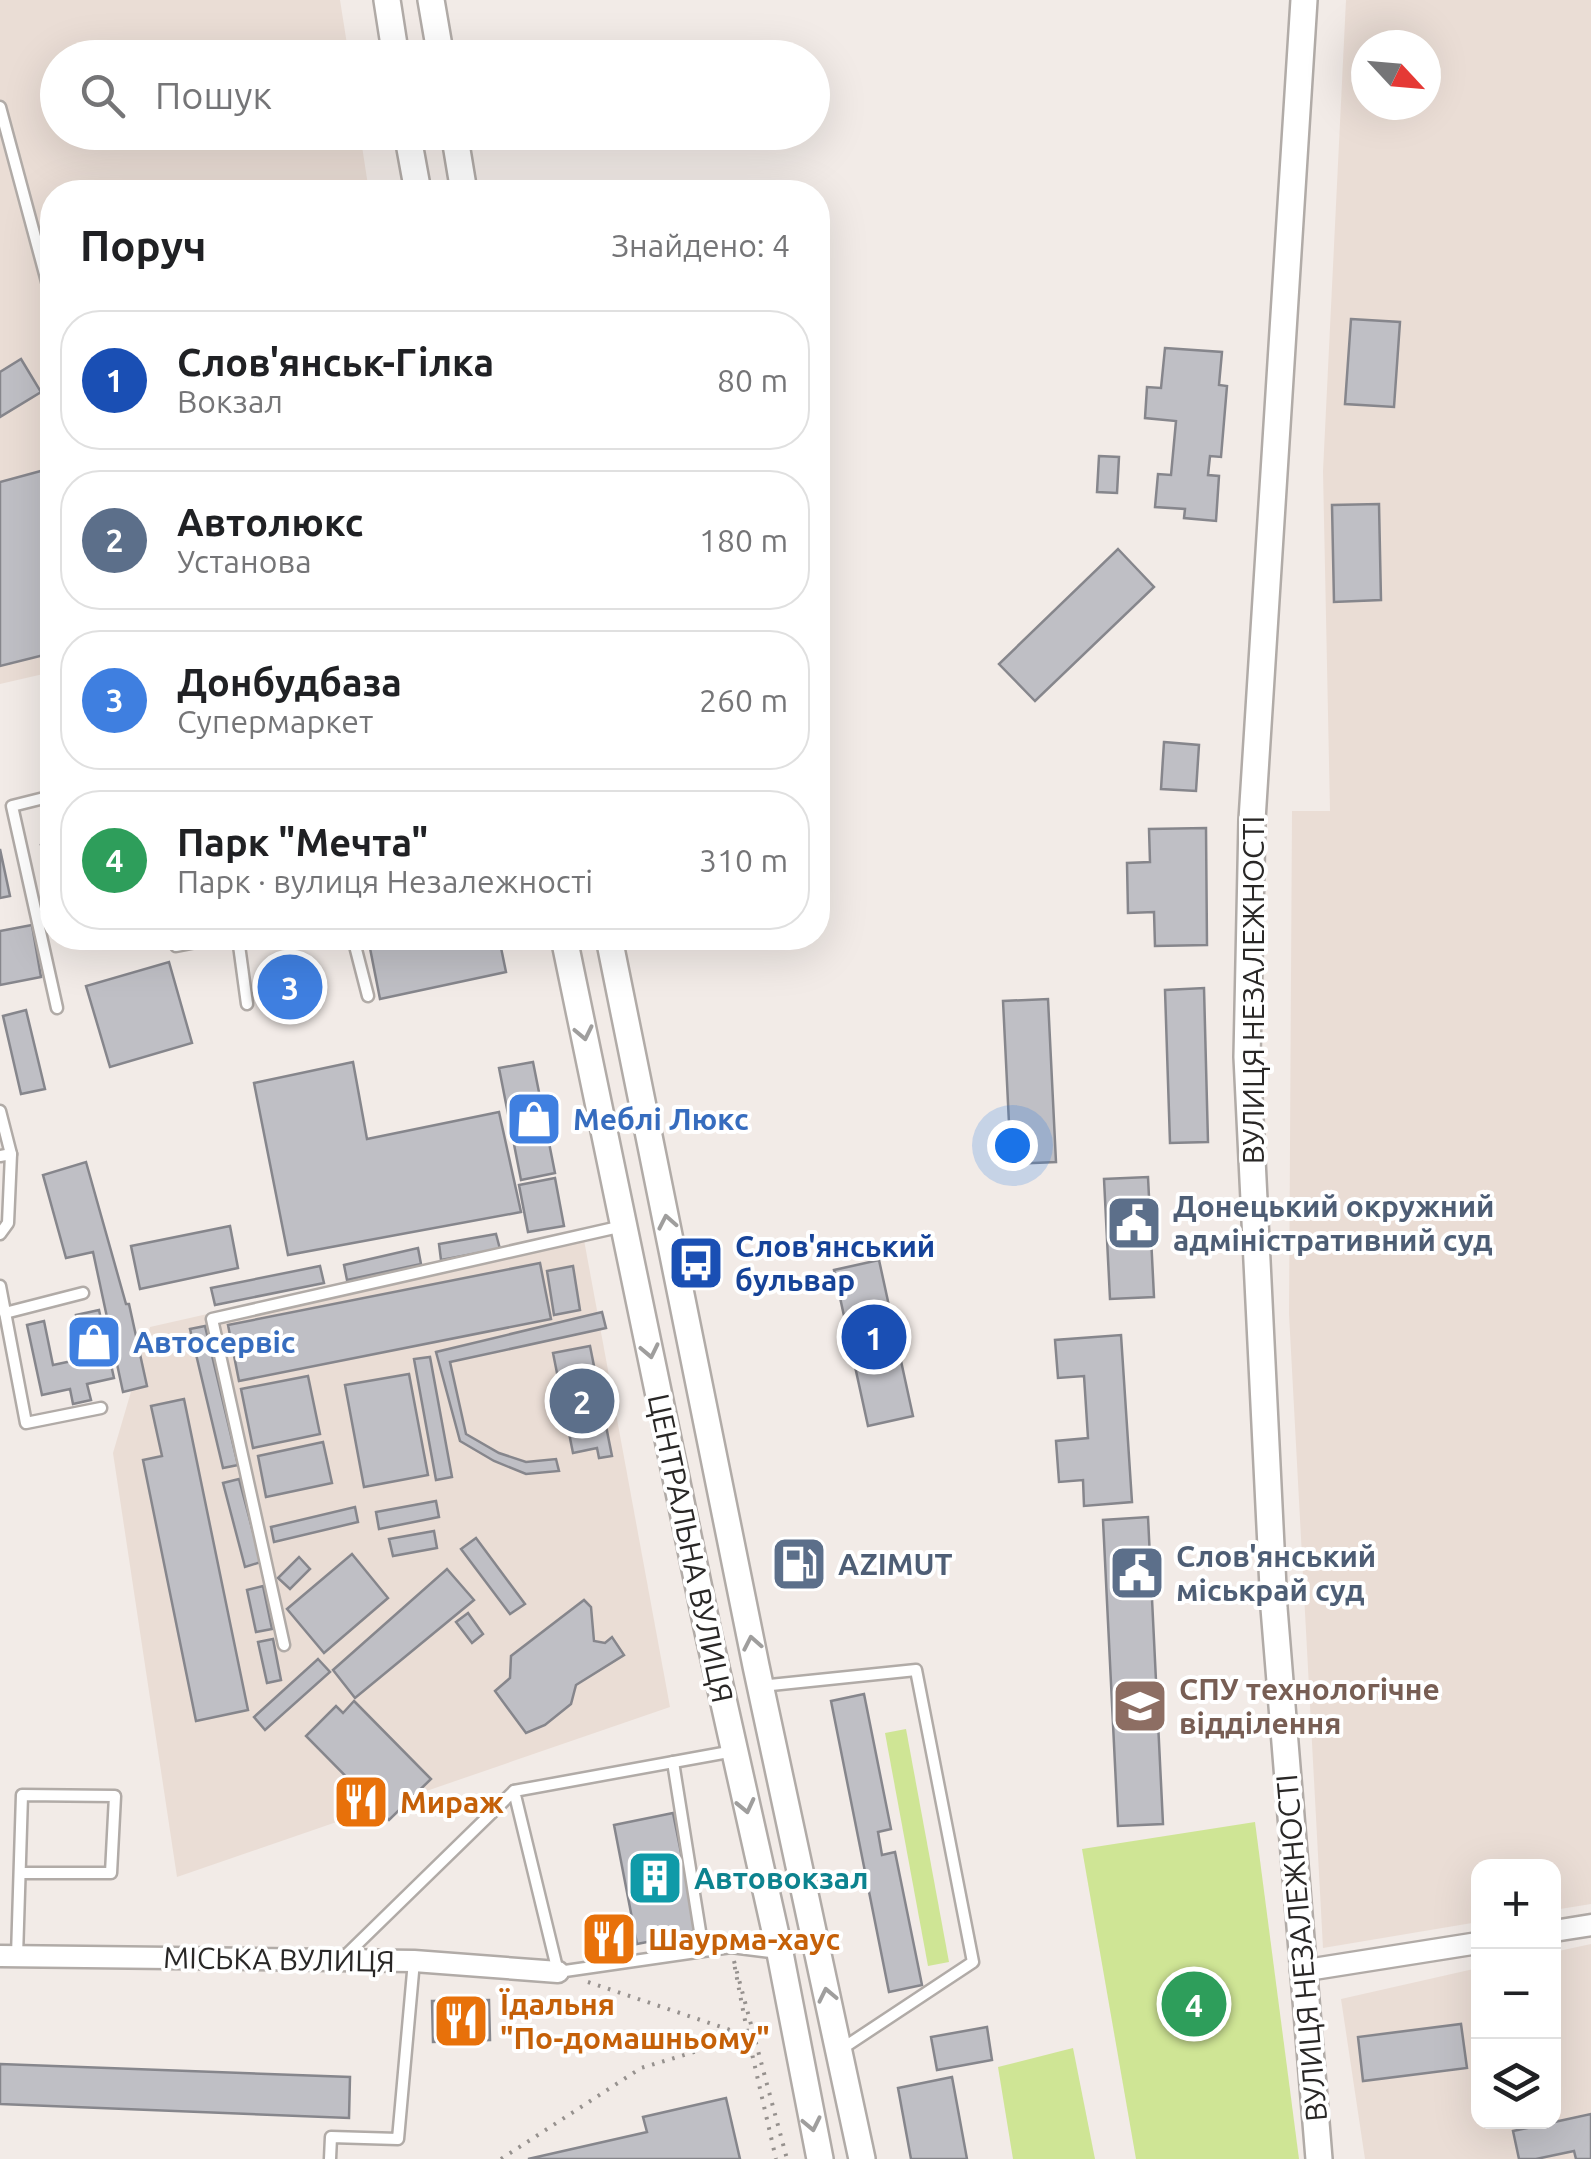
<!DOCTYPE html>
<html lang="uk">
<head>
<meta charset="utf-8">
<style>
  :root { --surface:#fff; --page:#f6f6f6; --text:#202124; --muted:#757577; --line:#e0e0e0; --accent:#b45309 }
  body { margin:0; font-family:Ubuntu,sans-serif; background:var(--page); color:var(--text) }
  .controls { position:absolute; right:30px; bottom:30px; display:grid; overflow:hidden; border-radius:20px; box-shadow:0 10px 40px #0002 }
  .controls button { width:90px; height:90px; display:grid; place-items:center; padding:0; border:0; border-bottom:2px solid var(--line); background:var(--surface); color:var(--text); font:50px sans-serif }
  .compass { position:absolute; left:1351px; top:30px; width:90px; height:90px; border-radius:50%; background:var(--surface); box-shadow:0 10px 40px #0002; rotate:116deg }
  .you { position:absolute; left:1012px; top:1145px; width:35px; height:35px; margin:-25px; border:8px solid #fff; border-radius:50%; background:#1a73e8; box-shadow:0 0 0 15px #1a73e833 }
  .badge { display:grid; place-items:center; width:65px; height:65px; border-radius:50%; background:var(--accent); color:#fff; font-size:32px; font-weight:700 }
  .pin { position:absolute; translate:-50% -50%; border:5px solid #fff; box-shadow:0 2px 10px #0006 }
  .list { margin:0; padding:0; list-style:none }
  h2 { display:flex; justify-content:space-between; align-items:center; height:130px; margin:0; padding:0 40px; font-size:42px }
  h2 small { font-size:32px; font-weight:400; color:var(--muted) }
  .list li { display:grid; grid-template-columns:65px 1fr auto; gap:30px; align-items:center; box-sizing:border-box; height:140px; margin:0 20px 20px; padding:0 20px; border:2px solid var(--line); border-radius:40px }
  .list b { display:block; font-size:38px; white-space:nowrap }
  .list p { margin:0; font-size:32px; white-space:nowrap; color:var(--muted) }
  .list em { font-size:32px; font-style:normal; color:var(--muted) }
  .icon { flex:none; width:55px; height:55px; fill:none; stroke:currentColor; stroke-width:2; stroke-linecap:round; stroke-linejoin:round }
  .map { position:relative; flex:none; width:1591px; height:2159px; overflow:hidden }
  .search { position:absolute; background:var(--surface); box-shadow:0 10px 40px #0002; left:40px; top:40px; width:790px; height:110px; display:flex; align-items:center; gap:25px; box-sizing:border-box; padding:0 35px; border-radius:55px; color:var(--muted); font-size:38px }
  .panel { position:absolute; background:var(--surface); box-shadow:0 10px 40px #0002; left:40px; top:180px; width:790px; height:770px; border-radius:40px }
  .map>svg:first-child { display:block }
</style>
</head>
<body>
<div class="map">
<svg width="1591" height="2159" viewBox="0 0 1591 2159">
  <rect width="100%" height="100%" fill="#f2ebe7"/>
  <g fill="#eaddd5" fill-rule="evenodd">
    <polygon points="0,0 340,0 349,57 58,58 58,132 360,133 369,192 52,192 52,672 0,684"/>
    <path d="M1346,0H1591V1904L1554,1910V1866H1478V1922L1323,1948L1289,1314L1292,811H1330L1323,471ZM1366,45H1426V105H1366Z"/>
    <polygon points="582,1229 670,1707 177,1877 113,1453 150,1327"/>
    <polygon points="1591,1944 1591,2159 1365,2159 1341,1999 1478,1968 1478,2122 1554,2122 1554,1952"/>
  </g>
  <g fill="#cfe595">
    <polygon points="906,1729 949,1962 928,1966 885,1733"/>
    <polygon points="1255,1822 1299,2159 1136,2159 1082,1849"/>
    <polygon points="1073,2048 1095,2159 1013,2159 998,2067"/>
  </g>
  <g fill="#bfbfc5" stroke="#86868c" stroke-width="2.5">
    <polygon points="1351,319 1400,322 1394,407 1345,404"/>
    <polygon points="1165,348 1222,352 1219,385 1227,386 1221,457 1210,456 1208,475 1219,476 1216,521 1184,518 1185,509 1155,507 1158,474 1171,475 1176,421 1145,418 1147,387 1161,388"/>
    <polygon points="21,359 41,392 0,417 0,372"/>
    <polygon points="1099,456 1119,457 1117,493 1097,492"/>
    <polygon points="52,468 52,653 0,666 0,482"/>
    <polygon points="1379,504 1381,600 1334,602 1332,505"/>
    <polygon points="1118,549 1154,587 1035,701 999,664"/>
    <polygon points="1164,742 1199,745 1196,791 1161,789"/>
    <polygon points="1206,828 1207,945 1155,946 1154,912 1128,913 1127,863 1150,862 1149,829"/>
    <polygon points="52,842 52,889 41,845"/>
    <polygon points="0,849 10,896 0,898"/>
    <polygon points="32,925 41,977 0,985 0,931"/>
    <polygon points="368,938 499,938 506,972 380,999"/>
    <polygon points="169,962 192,1043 110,1067 86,986"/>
    <polygon points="1204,988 1208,1142 1170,1143 1165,990"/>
    <polygon points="1048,999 1056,1162 1011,1164 1003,1001"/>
    <polygon points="26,1010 45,1089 21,1094 3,1016"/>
    <polygon points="353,1062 367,1139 499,1112 521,1212 288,1255 254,1083"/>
    <polygon points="533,1062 555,1173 521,1180 499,1068"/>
    <polygon points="86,1162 126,1304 129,1304 147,1386 123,1392 93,1252 66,1258 43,1175"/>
    <polygon points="1148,1177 1154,1297 1110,1299 1104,1179"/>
    <polygon points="555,1178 564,1226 528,1232 519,1185"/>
    <polygon points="230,1226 238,1268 140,1289 131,1246"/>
    <polygon points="496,1234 500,1249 441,1260 439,1244"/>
    <polygon points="418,1248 421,1264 347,1280 344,1265"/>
    <polygon points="879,1260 913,1416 868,1426 834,1270"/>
    <polygon points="540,1263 551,1319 239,1381 228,1325"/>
    <polygon points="320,1266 324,1283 215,1305 211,1288"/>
    <polygon points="573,1266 580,1310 554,1315 547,1271"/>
    <polygon points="99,1310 114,1378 87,1384 91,1400 73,1404 70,1389 42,1395 27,1325 44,1321 53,1365 86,1358 76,1315"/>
    <polygon points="602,1312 606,1328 450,1362 466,1434 499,1453 526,1462 556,1459 559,1471 526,1474 494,1461 460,1441 436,1352"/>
    <polygon points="205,1326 238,1465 223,1468 190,1329"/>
    <polygon points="1121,1335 1132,1502 1084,1506 1083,1480 1059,1482 1056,1441 1088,1438 1084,1376 1058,1378 1055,1340"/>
    <polygon points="590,1346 612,1456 599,1458 597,1448 573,1453 553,1353"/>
    <polygon points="430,1357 452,1477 436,1480 414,1359"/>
    <polygon points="409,1374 428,1475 364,1487 345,1385"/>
    <polygon points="308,1376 320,1434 253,1448 241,1389"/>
    <polygon points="184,1399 248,1710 196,1721 143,1460 162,1456 151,1406"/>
    <polygon points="323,1442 332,1483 266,1497 258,1456"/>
    <polygon points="239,1479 261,1562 245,1567 223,1483"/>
    <polygon points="436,1501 439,1517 379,1529 376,1512"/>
    <polygon points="355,1507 358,1522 274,1542 271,1527"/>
    <polygon points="1148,1517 1163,1824 1118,1826 1103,1520"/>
    <polygon points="434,1531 437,1548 393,1556 389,1539"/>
    <polygon points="476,1538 525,1604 510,1614 461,1549"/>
    <polygon points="814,1543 823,1570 787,1582 778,1555"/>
    <polygon points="352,1554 388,1598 324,1653 287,1609"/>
    <polygon points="299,1557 310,1569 290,1589 278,1578"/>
    <polygon points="447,1569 474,1600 355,1698 333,1670"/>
    <polygon points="263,1586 272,1629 256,1632 247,1590"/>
    <polygon points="584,1600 591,1607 594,1641 605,1643 612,1637 624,1655 576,1685 571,1704 545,1725 526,1733 495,1691 510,1678 511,1656"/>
    <polygon points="468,1613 483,1634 472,1643 456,1622"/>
    <polygon points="273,1639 281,1680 267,1683 258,1642"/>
    <polygon points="318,1659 330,1672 265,1730 254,1717"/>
    <polygon points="864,1694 891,1829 878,1832 882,1855 895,1852 922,1985 889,1992 831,1701"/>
    <polygon points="354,1701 431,1779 389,1820 306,1736 336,1706 343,1713"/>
    <polygon points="673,1813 697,1932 637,1944 614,1825"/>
    <polygon points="489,2000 490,2040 433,2042 432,2001"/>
    <polygon points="1461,2024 1467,2068 1363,2081 1358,2037"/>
    <polygon points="987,2027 992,2060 937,2070 931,2037"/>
    <polygon points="0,2064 350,2077 349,2118 0,2104"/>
    <polygon points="952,2077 967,2159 911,2159 898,2088"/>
    <polygon points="726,2098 740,2159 528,2159 647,2132 643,2117"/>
    <polygon points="1591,2114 1591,2159 1576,2159 1574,2151 1536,2159 1519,2159 1513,2131"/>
  </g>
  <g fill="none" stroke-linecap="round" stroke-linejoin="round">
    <g stroke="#b1aba7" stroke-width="15">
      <g id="service">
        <polyline points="0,107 52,300"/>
        <polyline points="52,796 12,806 57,1008"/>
        <polyline points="238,938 247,1004"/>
        <polyline points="353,938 368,996"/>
        <polyline points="176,946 217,938"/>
        <polyline points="0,1111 11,1154"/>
        <polyline points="0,1156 11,1154 8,1223 0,1234"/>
        <polyline points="0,1286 26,1423 101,1408"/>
        <polyline points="5,1313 83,1293"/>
        <polyline points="284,1645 212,1319 623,1226"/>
        <polyline points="761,1686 916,1670 973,1962 840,2050"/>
        <polyline points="734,1751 514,1791 558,1972 731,1947 779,1953"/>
        <polyline points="673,1762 703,1950"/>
        <polyline points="17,1956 22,1795 115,1796 111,1873 20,1873"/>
        <polyline points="343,1958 514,1791"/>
        <polyline points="330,2159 331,2137 398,2139 414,1961"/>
      </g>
    </g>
    <g stroke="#b1aba7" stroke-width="25">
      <g id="minor">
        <polyline points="1554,1931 1591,1925"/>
        <polyline points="0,1956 414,1961 558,1972"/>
        <polyline points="1301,1971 1478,1943"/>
      </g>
    </g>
    <g stroke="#b1aba7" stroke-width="30">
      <g id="tertiary">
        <polyline points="387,0 396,58"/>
        <polyline points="431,0 441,58"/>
        <polyline points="1304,0 1252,820 1247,1057 1274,1608 1319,2159"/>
        <polyline points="407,132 418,192"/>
        <polyline points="454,132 464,192"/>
        <polyline points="564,938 708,1632 780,1953 820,2159"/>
        <polyline points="609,938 756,1666 862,2159"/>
      </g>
    </g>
    <g stroke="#96918e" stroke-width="4" stroke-dasharray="2.5 8" stroke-linecap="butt">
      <polyline points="734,1961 787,2159"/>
      <polyline points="588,1982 748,2036 776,2159"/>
      <polyline points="501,2159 641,2068 748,2036 734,1963"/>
    </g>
    <use href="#service" stroke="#fff" stroke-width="10"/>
    <use href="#minor" stroke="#fff" stroke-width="20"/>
    <use href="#tertiary" stroke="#fff" stroke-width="25"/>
  </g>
  <defs><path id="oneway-chevron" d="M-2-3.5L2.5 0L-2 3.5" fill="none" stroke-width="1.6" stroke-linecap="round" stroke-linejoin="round" transform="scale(2.5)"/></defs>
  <g stroke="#9f9e9d">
    <use href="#oneway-chevron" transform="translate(584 1033) rotate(78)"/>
    <use href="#oneway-chevron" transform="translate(667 1222) rotate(-101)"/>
    <use href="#oneway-chevron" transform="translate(650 1351) rotate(78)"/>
    <use href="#oneway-chevron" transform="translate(752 1643) rotate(-101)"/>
    <use href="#oneway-chevron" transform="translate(746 1806) rotate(77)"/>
    <use href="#oneway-chevron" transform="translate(827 1995) rotate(-102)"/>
    <use href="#oneway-chevron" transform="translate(812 2124) rotate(78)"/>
  </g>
  <defs>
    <g id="shop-square" transform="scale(2.875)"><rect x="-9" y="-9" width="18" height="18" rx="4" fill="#3f7fe0" stroke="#fff"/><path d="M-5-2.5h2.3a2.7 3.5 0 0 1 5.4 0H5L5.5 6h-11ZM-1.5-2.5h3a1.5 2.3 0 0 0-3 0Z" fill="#fff"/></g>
    <g id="civic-square" transform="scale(2.875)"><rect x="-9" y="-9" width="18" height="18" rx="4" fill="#5c6f8a" stroke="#fff"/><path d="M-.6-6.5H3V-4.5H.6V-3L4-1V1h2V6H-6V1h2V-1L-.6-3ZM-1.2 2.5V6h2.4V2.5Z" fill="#fff"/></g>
    <g id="bus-square" transform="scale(2.875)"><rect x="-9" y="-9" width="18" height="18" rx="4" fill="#1a4fb4" stroke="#fff"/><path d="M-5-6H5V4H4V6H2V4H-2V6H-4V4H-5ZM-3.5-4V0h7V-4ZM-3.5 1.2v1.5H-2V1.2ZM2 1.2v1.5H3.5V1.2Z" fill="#fff"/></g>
    <g id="fuel-square" transform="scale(2.875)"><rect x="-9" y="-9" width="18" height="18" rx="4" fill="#5c6f8a" stroke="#fff"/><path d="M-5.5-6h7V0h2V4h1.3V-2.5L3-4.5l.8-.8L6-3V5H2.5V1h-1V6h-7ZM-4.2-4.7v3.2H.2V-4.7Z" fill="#fff"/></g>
    <g id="university-square" transform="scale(2.875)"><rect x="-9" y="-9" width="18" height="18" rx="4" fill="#8d6e63" stroke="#fff"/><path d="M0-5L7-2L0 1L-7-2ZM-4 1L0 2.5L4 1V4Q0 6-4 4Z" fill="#fff"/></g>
    <g id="restaurant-square" transform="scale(2.875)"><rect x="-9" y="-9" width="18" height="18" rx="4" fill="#e8710a" stroke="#fff"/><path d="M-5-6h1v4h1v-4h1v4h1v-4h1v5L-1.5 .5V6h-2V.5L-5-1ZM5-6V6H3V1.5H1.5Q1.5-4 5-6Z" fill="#fff"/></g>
    <g id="building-square" transform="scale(2.875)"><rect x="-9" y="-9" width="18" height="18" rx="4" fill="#0f9aa8" stroke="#fff"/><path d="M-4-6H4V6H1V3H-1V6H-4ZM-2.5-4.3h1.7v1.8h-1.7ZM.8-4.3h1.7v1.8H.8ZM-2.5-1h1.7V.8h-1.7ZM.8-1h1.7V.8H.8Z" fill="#fff"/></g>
  </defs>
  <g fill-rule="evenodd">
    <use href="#shop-square" x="534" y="1119"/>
    <use href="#civic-square" x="1134" y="1223"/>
    <use href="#bus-square" x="696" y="1263"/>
    <use href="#shop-square" x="94" y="1342"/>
    <use href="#fuel-square" x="799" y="1564"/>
    <use href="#civic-square" x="1137" y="1573"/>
    <use href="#university-square" x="1140" y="1706"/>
    <use href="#restaurant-square" x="361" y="1802"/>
    <use href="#building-square" x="655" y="1878"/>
    <use href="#restaurant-square" x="609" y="1939"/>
    <use href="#restaurant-square" x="461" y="2021"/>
  </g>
  <g text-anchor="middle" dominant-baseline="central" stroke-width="8" stroke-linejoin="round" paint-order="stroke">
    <g font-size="30" fill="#292726" stroke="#fff">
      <text transform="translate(1253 990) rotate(-90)">ВУЛИЦЯ НЕЗАЛЕЖНОСТІ</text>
      <text transform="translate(691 1548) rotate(78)">ЦЕНТРАЛЬНА ВУЛИЦЯ</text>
      <text transform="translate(1301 1948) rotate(-95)">ВУЛИЦЯ НЕЗАЛЕЖНОСТІ</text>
      <text transform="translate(279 1959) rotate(1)">МІСЬКА ВУЛИЦЯ</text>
    </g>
    <g font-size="30" font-weight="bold" fill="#366cbe" stroke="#fff" text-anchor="start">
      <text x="573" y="1119">Меблі Люкс</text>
      <text x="133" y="1342">Автосервіс</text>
    </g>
    <g font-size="30" font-weight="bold" fill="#4e5e75" stroke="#fff" text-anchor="start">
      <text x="1173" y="1206">Донецький окружний<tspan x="1173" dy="34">адміністративний суд</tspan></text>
      <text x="1176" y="1556">Слов'янський<tspan x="1176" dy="34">міськрай суд</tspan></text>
      <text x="838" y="1564">AZIMUT</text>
    </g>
    <g font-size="30" font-weight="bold" fill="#164399" stroke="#fff" text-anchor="start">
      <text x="735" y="1246">Слов'янський<tspan x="735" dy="34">бульвар</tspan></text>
    </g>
    <g font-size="30" font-weight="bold" fill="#785e54" stroke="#fff" text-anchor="start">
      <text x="1179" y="1689">СПУ технологічне<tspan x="1179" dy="34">відділення</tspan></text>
    </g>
    <g font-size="30" font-weight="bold" fill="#c56008" stroke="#fff" text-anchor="start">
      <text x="400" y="1802">Мираж</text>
      <text x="648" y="1939">Шаурма-хаус</text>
      <text x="500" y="2004">Їдальня<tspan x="500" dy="34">"По-домашньому"</tspan></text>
    </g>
    <g font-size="30" font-weight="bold" fill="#0d838f" stroke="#fff" text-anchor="start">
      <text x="694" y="1878">Автовокзал</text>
    </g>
  </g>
</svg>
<div class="controls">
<button>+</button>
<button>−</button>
<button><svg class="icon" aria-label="layers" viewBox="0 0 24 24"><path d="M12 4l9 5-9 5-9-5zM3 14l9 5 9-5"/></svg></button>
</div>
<svg class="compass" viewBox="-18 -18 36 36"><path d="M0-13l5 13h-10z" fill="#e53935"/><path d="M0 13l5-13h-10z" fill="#757577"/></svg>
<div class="you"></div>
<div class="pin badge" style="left:874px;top:1337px;background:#1a4fb4">1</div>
<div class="pin badge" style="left:582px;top:1401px;background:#5c6f8a">2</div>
<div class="pin badge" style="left:290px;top:987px;background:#3f7fe0">3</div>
<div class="pin badge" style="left:1194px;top:2004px;background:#2e9e5b">4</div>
<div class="search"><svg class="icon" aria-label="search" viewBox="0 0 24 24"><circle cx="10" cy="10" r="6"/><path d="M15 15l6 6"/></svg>Пошук</div>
<section class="panel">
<h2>Поруч<small>Знайдено: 4</small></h2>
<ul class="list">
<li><span class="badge" style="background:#1a4fb4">1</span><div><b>Слов'янськ-Гілка</b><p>Вокзал</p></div><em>80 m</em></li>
<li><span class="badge" style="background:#5c6f8a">2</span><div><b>Автолюкс</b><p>Установа</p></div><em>180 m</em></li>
<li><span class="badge" style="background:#3f7fe0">3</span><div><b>Донбудбаза</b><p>Супермаркет</p></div><em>260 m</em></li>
<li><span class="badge" style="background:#2e9e5b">4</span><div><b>Парк &quot;Мечта&quot;</b><p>Парк · вулиця Незалежності</p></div><em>310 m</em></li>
</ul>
</section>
</div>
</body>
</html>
